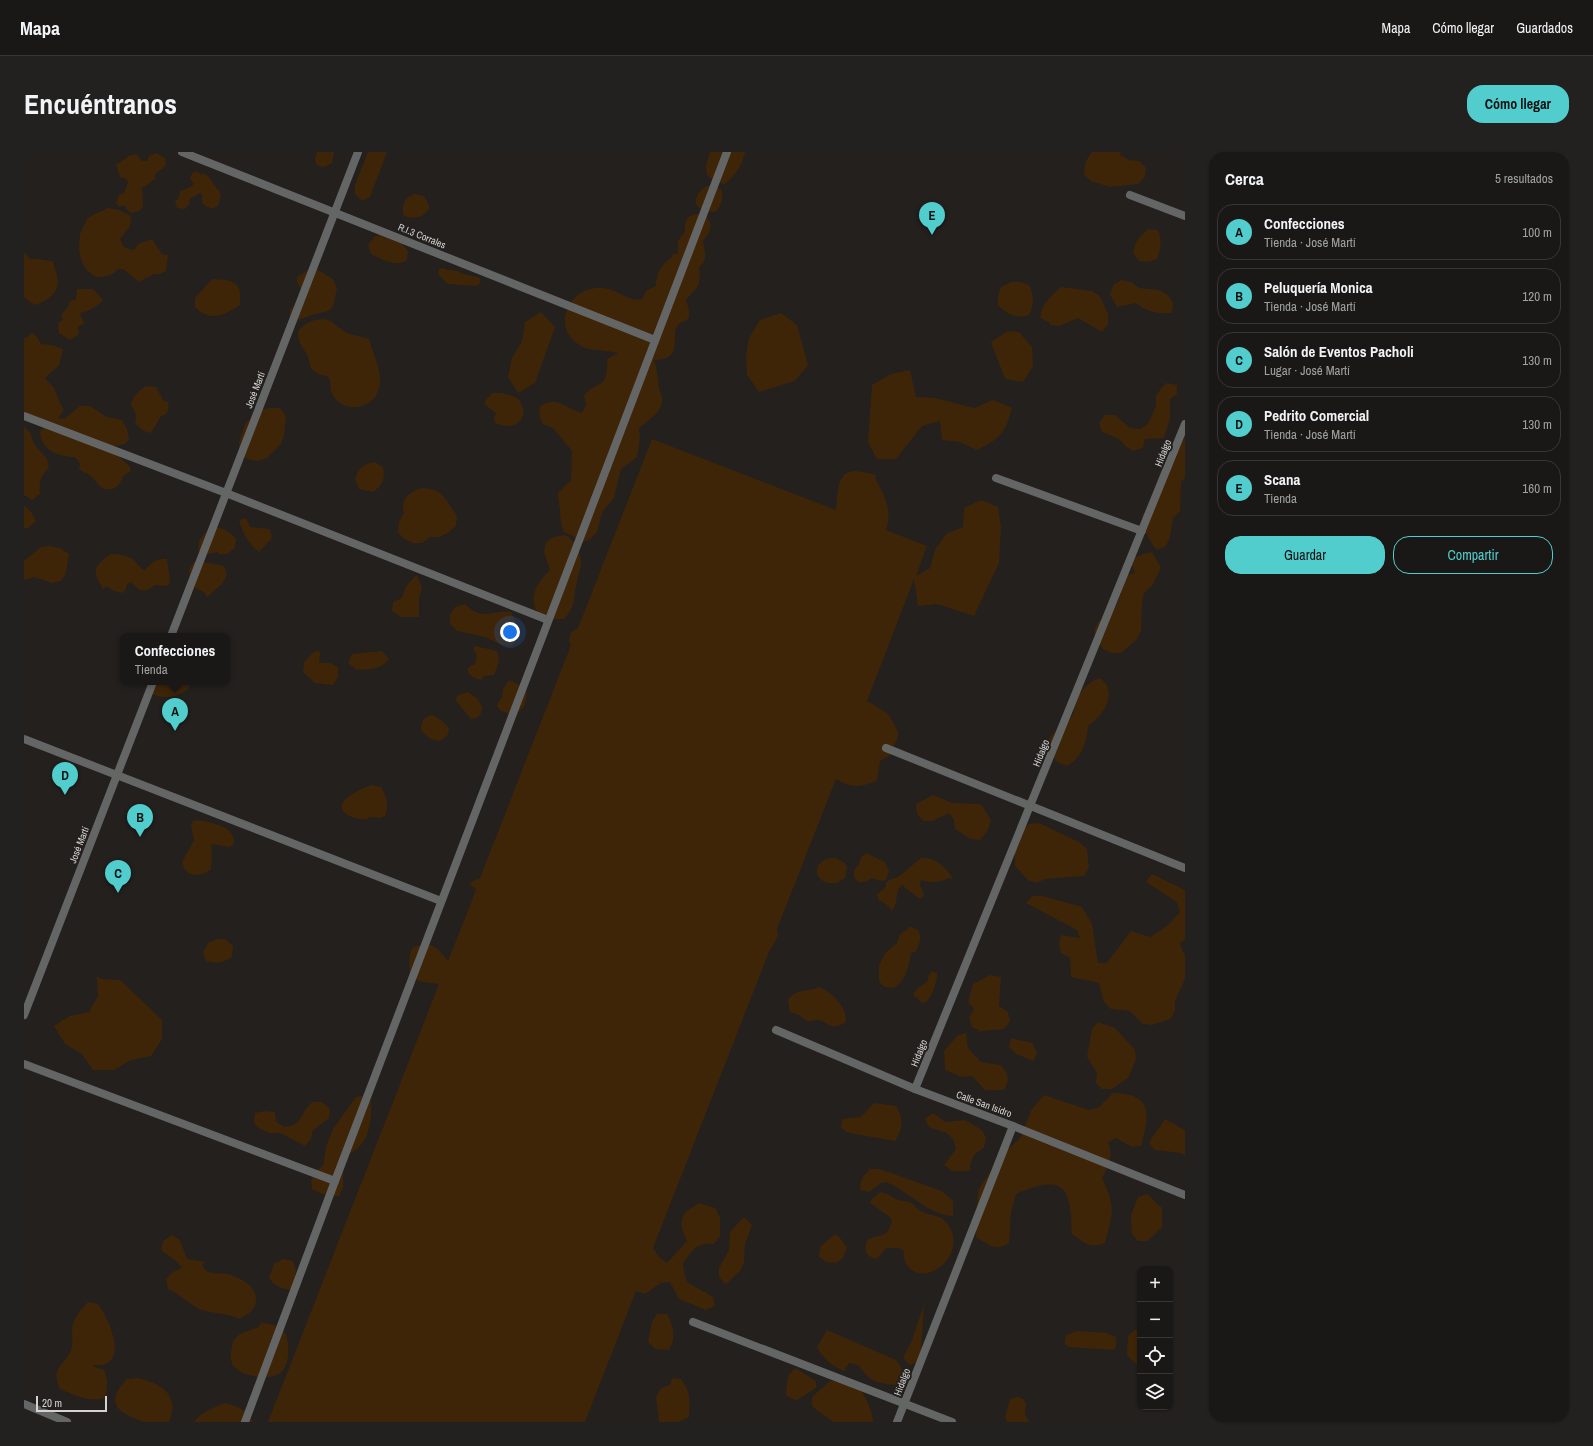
<!DOCTYPE html>
<html lang="es">
<head>
<meta charset="utf-8">
<style>
  :root { --surface:#1a1816; --page:#23211f; --text:#f1f3f6; --muted:#9fa0a1; --line:#383735; --accent:#52cdcd }
  body { margin:0; font-family:"Archivo Narrow",sans-serif; background:var(--page); color:var(--text) }
  .controls { position:absolute; right:12px; bottom:12px; display:grid; overflow:hidden; border-radius:8px; box-shadow:0 1px 3px #0004 }
  .controls button { width:36px; height:36px; display:grid; place-items:center; padding:0; border:0; border-bottom:1px solid var(--line); background:var(--surface); color:var(--text); font:20px sans-serif }
  .scale { position:absolute; left:12px; bottom:10px; width:71px; box-sizing:border-box; padding-left:4px; border:2px solid #d5d3d2; border-top:0; font-size:11px; line-height:14px; white-space:nowrap; color:#d5d3d2; -webkit-text-stroke:3px #23201e; paint-order:stroke }
  .you { position:absolute; left:486px; top:480px; width:14px; height:14px; margin:-10px; border:3px solid #fff; border-radius:50%; background:#1a73e8; box-shadow:0 0 0 6px #1a73e833 }
  .badge { display:grid; place-items:center; width:26px; height:26px; border-radius:50%; background:var(--accent); color:#111; font-size:13px; font-weight:700 }
  .pin { position:absolute; translate:-50% -33px; filter:drop-shadow(0 1px 2px #0008) }
  .pin::after { content:''; position:absolute; top:21px; width:14px; height:12px; background:inherit; clip-path:polygon(0 0,100% 0,50% 100%) }
  .popup { position:absolute; left:96px; top:481px; width:110px; height:52px; box-sizing:border-box; display:grid; place-content:center; border-radius:8px; background:var(--surface); filter:drop-shadow(0 1px 3px #0005); font-size:13px; white-space:nowrap; color:var(--muted) }
  .popup b { font-size:15px; color:var(--text) }
  .popup::after { content:''; position:absolute; left:50%; top:100%; margin-left:-8px; border:8px solid transparent; border-top-color:var(--surface) }
  .list { margin:0; padding:0; list-style:none }
  h2 { display:flex; justify-content:space-between; align-items:center; height:52px; margin:0; padding:0 16px; font-size:17px }
  h2 small { font-size:13px; font-weight:400; color:var(--muted) }
  .list li { display:grid; grid-template-columns:26px 1fr auto; gap:12px; align-items:center; box-sizing:border-box; height:56px; margin:0 8px 8px; padding:0 8px; border:1px solid var(--line); border-radius:16px }
  .list b { display:block; font-size:15px; white-space:nowrap }
  .list p { margin:0; font-size:13px; white-space:nowrap; color:var(--muted) }
  .list em { font-size:13px; font-style:normal; color:var(--muted) }
  .actions { display:flex; gap:8px; padding:12px 16px }
  .actions a { flex:1; padding:9px 0; border:1px solid var(--accent); border-radius:16px; text-align:center; font-size:14px; color:var(--accent) }
  .actions .main { background:var(--accent); color:#111 }
  .icon { flex:none; width:22px; height:22px; fill:none; stroke:currentColor; stroke-width:2; stroke-linecap:round; stroke-linejoin:round }
  .map { position:relative; flex:none; width:1161px; height:1270px; overflow:hidden; border-radius:16px }
  header { display:flex; align-items:center; gap:24px; box-sizing:border-box; height:56px; padding:0 20px; background:var(--surface); border-bottom:1px solid var(--line) }
  header strong { font-size:19px }
  nav { display:flex; gap:22px; margin-inline-start:auto; font-size:14px }
  .intro { display:flex; align-items:center; justify-content:space-between; box-sizing:border-box; height:96px; padding:0 24px }
  h1 { margin:0; font-size:28px }
  .button { padding:10px 18px; border-radius:16px; background:var(--accent); color:#111; font-size:14px; font-weight:700 }
  main { display:flex; gap:24px; padding:0 24px }
  aside { flex:1; background:var(--surface); border-radius:16px; box-shadow:0 1px 3px #0004 }
  .map>svg:first-child { display:block }
</style>
</head>
<body>
<header>
<strong>Mapa</strong>
<nav><a>Mapa</a><a>Cómo llegar</a><a>Guardados</a></nav>
</header>
<div class="intro"><h1>Encuéntranos</h1><a class="button">Cómo llegar</a></div>
<main>
<div class="map">
<svg width="1161" height="1270" viewBox="0 0 1161 1270">
  <rect width="100%" height="100%" fill="#23201e"/>
  <g fill="#3e2508">
    <path d="M293,0H310L308,11C302,15 299,16 293,13L291,8Z"/>
    <polygon points="344,0 363,0 346,45 338,49 331,42 331,33"/>
    <path d="M686,0H721C718,13 711,25 700,32L690,29L683,23L682,13Z"/>
    <path d="M1068,0H1097L1096,3L1105,8L1115,9L1122,16L1121,25L1114,32L1086,35L1067,29L1060,23C1060,14 1062,7 1068,0Z"/>
    <polygon points="132,1 141,6 142,13 138,17 132,21 131,27 122,34 118,35 119,55 115,59 107,61 102,57 102,54 94,54 92,51 95,43 100,41 104,31 103,27 96,25 92,13 105,4 112,2 118,9 123,9 125,4"/>
    <path d="M172,19L178,23L180,21L184,24L197,42L194,54C187,58 184,56 178,51V42L176,41L166,47L165,52L161,57L153,56L151,49L155,46L156,39L165,36L170,32L166,27L168,21Z"/>
    <path d="M682,34H688L697,37C700,46 697,54 691,60C670,60 665,47 682,34Z"/>
    <path d="M390,42L400,44L405,53V57C399,66 389,68 379,63C378,53 380,46 390,42Z"/>
    <path d="M84,56L95,58L107,64L106,74L96,87L99,94L104,97L110,98L114,92L128,87L138,102L144,103L142,119L136,122H130L115,130L99,117H94C89,123 83,125 75,125C70,125 65,120 62,117C55,107 54,95 56,83C57,77 62,72 63,66Z"/>
    <path d="M671,62L682,63C690,75 686,79 679,89C680,98 685,109 675,115C676,124 677,132 671,138C667,142 664,144 662,149C672,175 657,164 652,176C651,178 651,182 651,185C651,202 648,207 630,208C634,219 633,226 635,236C635,239 638,242 638,245C640,260 624,268 615,276L616,286L613,305L597,317L590,346L578,360L573,380L566,387L557,391L549,384L540,380C536,371 537,370 536,361C536,354 534,348 534,341L547,328L548,299L529,276L519,272L515,263L516,254C534,243 541,257 558,261L562,253L560,243C576,227 584,238 583,207L594,201C584,198 571,199 561,196C551,192 541,181 541,171C540,148 562,131 584,137C598,140 604,150 618,147L623,138L632,134C632,120 638,112 649,104L648,102H654V89L661,80C660,68 663,65 671,62Z"/>
    <path d="M1125,77L1134,78C1138,89 1137,96 1133,107L1124,110L1115,109L1109,101C1111,89 1116,84 1125,77Z"/>
    <path d="M355,83L377,91L384,99L383,108C374,116 356,107 347,102L344,93L350,85Z"/>
    <path d="M0,100L6,107H12L29,109C30,115 34,124 34,131C33,143 21,150 10,153L0,145Z"/>
    <path d="M289,115L309,127L313,136L309,155C302,162 296,160 288,163C280,165 277,169 268,167L266,163V157L270,155L278,138L273,130V125Z"/>
    <path d="M419,116L424,118L434,119C439,124 449,123 456,126V131L453,134L424,132L414,122L415,117Z"/>
    <path d="M188,127C210,128 218,129 216,153C200,163 187,171 171,155V146Z"/>
    <path d="M1097,128L1107,130L1115,136L1135,138L1144,143L1149,151L1148,161C1133,162 1124,160 1112,151L1093,155L1086,143L1089,133Z"/>
    <path d="M987,130H997L1006,134C1010,146 1010,153 1005,163C991,167 984,163 974,153V144L977,135Z"/>
    <path d="M1037,135L1068,139L1076,144L1084,162V172L1078,180L1054,166L1036,174L1026,173L1025,170L1016,166C1018,151 1026,145 1037,135Z"/>
    <path d="M53,137H69L79,148C72,155 66,159 56,161L60,171L54,175L55,182L46,188L35,181L34,171L39,168L37,163L44,155L46,149L52,147Z"/>
    <polygon points="517,160 531,175 511,231 494,241 484,225 488,206 498,189 501,170"/>
    <polygon points="757,161 773,173 784,213 771,229 735,240 723,223 722,204 725,186 736,168"/>
    <path d="M300,167C312,170 308,171 317,177C324,183 336,184 345,187C349,201 357,217 356,231C355,254 325,264 311,246C304,238 308,232 305,226C302,222 297,224 294,222C292,221 288,217 287,216C285,212 285,208 284,204C281,199 276,193 275,188C274,185 274,181 274,179C282,170 288,168 300,167Z"/>
    <polygon points="984,179 995,180 1008,195 1009,214 999,230 981,227 967,190"/>
    <path d="M8,181L13,185L17,192L28,193L39,197L35,213L21,226L30,236L36,251L40,258L34,266L40,267L56,254H66L83,265L98,268L103,277L105,287C101,294 96,293 89,294L88,298L106,315L107,319L99,324C96,335 87,341 77,335C73,332 71,328 68,325C65,321 59,321 55,317L56,312L51,305C35,305 16,298 16,279L25,271L8,270L0,259V186H2Z"/>
    <path d="M886,218L892,245L911,246L950,256L969,248L988,256C981,281 977,286 953,298L936,290L918,288L916,269L898,274L872,307H853L844,290L848,233L867,222Z"/>
    <polygon points="1143,231 1153,233 1153,242 1146,247 1146,267 1140,286 1121,287 1119,296 1109,299 1101,294 1095,287 1078,280 1075,271 1081,263 1091,263 1106,276 1116,277 1124,272 1132,254 1132,244 1138,235"/>
    <path d="M122,234L132,235L139,248L144,250C145,255 145,259 141,263L137,264L127,281C120,280 114,276 111,270C115,262 110,260 107,253C108,244 115,239 122,234Z"/>
    <path d="M478,240C483,244 491,243 495,248C509,267 488,280 471,271L470,266L472,261L461,253V249L468,241H478Z"/>
    <polygon points="245,256 256,256 262,264 260,283 257,292 243,306 233,309 223,307 216,301 215,290 221,272 235,258"/>
    <path d="M0,274L7,282L10,292L23,307L25,316C16,324 15,330 16,342L8,348L0,343Z"/>
    <path d="M1161,283V326L1157,330L1156,359L1149,366L1146,385L1142,394L1133,398C1123,387 1121,377 1118,363L1131,348V338L1137,320L1144,313L1152,296L1159,289Z"/>
    <path d="M628,287L812,358C814,346 811,319 831,319C838,319 846,322 853,323L851,326C860,342 869,359 862,378L903,394L892,424L906,416L911,398L922,382L939,375L940,356L957,348L974,355L977,374L975,411L950,464L913,452L894,454L890,427L843,549L863,561L869,570L874,580V585L865,604L856,609L853,629C835,635 829,637 812,627L753,777L754,784L745,800L629,1096L635,1105L643,1111L663,1089C653,1070 656,1060 676,1051L691,1056L696,1065V1084L690,1092C672,1090 669,1098 659,1111L660,1120L663,1130L689,1145L691,1154L682,1158L655,1147L646,1130L637,1131L621,1142L612,1139L561,1270H244L415,832C409,831 398,831 393,828C382,822 385,806 388,796C407,788 412,794 424,809L452,738L445,731L456,726L547,493L545,489L547,480L554,476Z"/>
    <path d="M351,310L359,315C361,327 359,333 349,340L335,337L331,328C334,316 339,312 351,310Z"/>
    <path d="M398,336C420,337 421,347 433,364L432,374L425,380L416,385H406L398,391H389L380,387L374,380L375,370L380,361C376,347 385,340 398,336Z"/>
    <polygon points="0,353 7,360 12,369 4,376 0,376"/>
    <path d="M222,366L226,375L246,377L248,386L235,400C224,392 219,381 215,368Z"/>
    <path d="M187,374C198,376 205,378 212,387L211,396L203,402H194V400L184,402L174,399L175,389Z"/>
    <path d="M540,383C550,386 557,400 557,411C557,417 554,423 553,429C549,446 553,453 540,467C535,467 526,468 521,466C516,464 513,460 511,455C506,440 516,428 526,418L520,400L522,390L530,385Z"/>
    <polygon points="26,394 36,396 45,402 42,421 37,429 28,431 10,425 0,428 0,409 17,395"/>
    <polygon points="1128,400 1137,416 1128,434 1120,441 1118,450 1117,479 1113,487 1097,501 1087,501 1079,497 1073,488 1070,479 1074,470 1089,459 1094,451 1097,441 1097,432 1102,423 1111,421 1107,412 1100,410 1119,402"/>
    <path d="M87,402C94,402 106,403 112,410C115,414 116,416 121,418C127,411 133,406 143,407L146,428L145,433L140,434L131,433C119,442 117,440 107,430L103,432L102,437L99,441L90,439L82,434L79,438C78,433 75,431 73,426C68,415 79,407 87,402Z"/>
    <polygon points="170,410 180,410 200,414 203,423 198,432 183,445 180,440 171,436 166,428 165,418"/>
    <path d="M393,423L398,436L395,446V465H377L368,459L369,450L378,446C381,435 384,430 393,423Z"/>
    <path d="M441,452C459,470 466,458 487,460C493,474 500,482 488,494L478,493L461,485L433,479L426,472V463L431,455Z"/>
    <path d="M450,494L470,498L474,501L475,510L470,523L460,524L458,528C451,527 446,525 443,518L446,514L451,512L453,502L450,499Z"/>
    <polygon points="297,496 295,511 306,511 314,515 314,525 309,533 291,531 279,520 280,510 291,499 296,500"/>
    <path d="M358,499L365,507C355,519 345,517 330,518L332,517L324,511L328,502Z"/>
    <path d="M1075,526C1077,527 1081,530 1082,532C1091,547 1076,566 1064,574C1063,590 1058,606 1043,614C1035,611 1030,609 1027,601C1018,579 1040,579 1048,564C1051,559 1050,552 1053,546C1057,537 1066,530 1075,526Z"/>
    <path d="M485,528C490,530 498,533 501,538C503,541 503,544 502,547C501,557 495,561 485,562L476,558L473,554L475,549L478,546L479,537Z"/>
    <path d="M132,530H166L164,537C153,546 141,547 127,542Z"/>
    <path d="M444,540L453,546L458,555C458,562 455,567 447,567L432,549L433,544Z"/>
    <path d="M408,563C414,566 429,574 424,582C423,585 419,586 417,589C408,589 402,585 397,577C397,569 400,565 408,563Z"/>
    <path d="M347,633L357,635C362,644 366,654 361,664L356,666L344,665V667C335,669 310,662 320,649C327,641 338,637 347,633Z"/>
    <polygon points="909,643 928,651 957,652 967,668 964,678 956,688 947,687 931,677 930,668 925,661 909,669 900,669 893,662 892,652"/>
    <path d="M173,668C187,671 211,673 210,692L205,695L187,692L188,702L187,717C182,722 168,726 162,719C160,717 159,713 158,710L170,688L167,674L169,669Z"/>
    <polygon points="1015,671 1055,690 1063,697 1065,716 1060,724 1021,727 1013,731 1004,728 991,714 991,686 1005,672"/>
    <path d="M840,701C848,702 854,708 861,710L865,719L862,728L857,729L848,726C839,733 828,732 830,718L834,714L838,704L842,702Z"/>
    <path d="M805,706H812L821,711L823,716L821,726L813,731C792,734 784,713 805,706Z"/>
    <path d="M897,706C900,706 904,706 907,707C915,709 926,720 929,727L924,726C917,731 905,731 897,728L896,733L900,742L898,746H894L878,733C869,741 876,752 867,759L866,755L854,747L853,742L861,736L862,731L865,728L874,725Z"/>
    <polygon points="1128,722 1161,738 1161,788 1156,791 1159,800 1161,802 1161,827 1151,849 1151,859 1146,867 1128,873 1119,872 1106,859 1087,857 1080,850 1075,831 1047,825 1046,806 1037,801 1035,792 1037,783 1056,786 1053,778 1002,751 1008,744 1019,744 1058,755 1068,772 1074,811 1083,811 1107,779 1126,785 1143,774 1156,760 1153,750 1122,730"/>
    <path d="M885,774L894,778C898,785 896,793 891,800L887,801C885,815 882,828 870,836L861,835L857,832L855,828V814L861,801L873,791L876,782L885,776Z"/>
    <path d="M193,787H201L209,794L208,805C199,811 193,812 182,809L179,800L184,791Z"/>
    <path d="M908,819L913,821C914,829 907,847 901,851L896,850L894,846L890,844V841L895,835L903,830L905,823Z"/>
    <polygon points="966,823 977,825 975,854 984,860 986,869 980,877 956,879 948,875 945,866 950,857 944,850 949,832"/>
    <polygon points="73,824 77,827 96,828 138,868 138,887 127,904 107,908 90,918 69,918 58,902 41,892 30,874 46,864 65,860 74,844"/>
    <path d="M795,835C807,839 826,858 821,871C803,880 804,868 793,868C789,868 787,870 783,869L775,863L766,860L764,848C773,835 785,841 795,835Z"/>
    <polygon points="1074,870 1091,876 1111,898 1112,908 1104,926 1088,937 1078,937 1072,931 1073,921 1063,905 1068,877"/>
    <path d="M942,881L944,896L957,910L977,913C985,923 986,927 980,938H961L948,924L938,925L921,918L920,899L933,884Z"/>
    <polygon points="987,886 1008,891 1013,900 1010,909 992,902 985,895"/>
    <path d="M1089,941C1129,941 1126,963 1117,994L1108,995L1092,986L1084,990C1090,1006 1085,1012 1078,1026C1092,1055 1089,1061 1081,1091C1065,1097 1061,1091 1048,1082C1047,1071 1047,1053 1043,1044C1035,1023 1006,1036 992,1042L987,1060L985,1091C971,1100 965,1093 952,1085L954,1038L976,1005L997,985L1007,958L1020,943L1065,958L1075,955Z"/>
    <path d="M338,944L347,949C348,959 346,978 341,987C337,995 327,1002 319,1006V1035L315,1044C305,1044 297,1042 288,1037C286,1025 289,1020 299,1014L302,995L309,977L332,945Z"/>
    <polygon points="288,950 298,950 306,957 305,966 289,978 287,987 281,994 256,981 246,981 236,977 230,971 231,961 241,959 251,960 252,970 261,975 270,973 277,966 281,958"/>
    <path d="M850,951L872,954C880,966 879,978 871,989L825,981L817,976L818,967L837,965Z"/>
    <path d="M909,961L921,970L941,968L958,978L962,986L960,996C949,1002 947,1006 946,1019H928L920,1013L932,997C929,980 920,980 905,975L901,967Z"/>
    <polygon points="1141,967 1161,978 1161,1005 1158,1001 1130,998 1125,990"/>
    <path d="M845,1017H855L864,1020L918,1039L929,1049V1064C902,1062 886,1040 862,1030L857,1031L845,1040L836,1038C836,1028 838,1025 845,1018Z"/>
    <path d="M856,1040C863,1041 866,1044 872,1047C877,1049 883,1049 887,1051C891,1053 893,1057 897,1059C905,1064 915,1062 922,1070C948,1100 901,1139 883,1113C880,1110 880,1103 879,1098L875,1096H862L853,1107C841,1104 840,1100 843,1088C855,1081 863,1088 868,1069L866,1065L846,1051L848,1047Z"/>
    <polygon points="1123,1042 1138,1056 1138,1075 1124,1089 1114,1089 1108,1082 1107,1063 1114,1045"/>
    <polygon points="720,1065 728,1073 721,1092 720,1111 716,1119 702,1132 695,1125 695,1116 705,1098 706,1080"/>
    <polygon points="811,1082 818,1088 823,1096 819,1106 812,1111 803,1110 795,1105 796,1095"/>
    <path d="M148,1083L156,1088L163,1107L182,1110L178,1113C179,1115 182,1119 184,1120C189,1122 198,1121 203,1122C215,1125 232,1133 232,1147C232,1158 224,1163 215,1167C203,1161 191,1162 178,1158C168,1155 156,1142 144,1137L142,1127L149,1120L158,1116L152,1109L137,1098L139,1089Z"/>
    <path d="M259,1107L269,1109L272,1118L269,1138C258,1137 251,1135 245,1126L250,1112Z"/>
    <path d="M64,1150L74,1152C83,1164 104,1206 79,1213C76,1213 72,1213 70,1213V1215L80,1218C84,1228 84,1235 81,1246C66,1251 50,1243 36,1237C25,1213 43,1214 48,1195C49,1189 48,1182 48,1176C50,1165 57,1158 64,1150Z"/>
    <polygon points="900,1152 897,1199 895,1209 886,1213 879,1206 888,1188"/>
    <path d="M633,1162H643C650,1175 652,1186 645,1198L631,1197L624,1190L628,1170Z"/>
    <path d="M237,1170C243,1172 254,1173 258,1177C267,1186 267,1215 255,1222C243,1229 209,1224 207,1208C206,1202 208,1195 209,1189L216,1182L235,1175Z"/>
    <path d="M803,1178L872,1208C880,1217 880,1222 874,1233C855,1232 844,1230 835,1213L825,1211L820,1219C808,1214 799,1207 793,1195Z"/>
    <polygon points="1111,1178 1116,1178 1116,1216 1103,1203 1104,1184"/>
    <polygon points="1053,1179 1083,1181 1092,1185 1092,1195 1089,1198 1045,1195 1041,1192 1041,1187 1043,1183"/>
    <polygon points="771,1216 792,1229 792,1236 773,1248 768,1247 762,1243 762,1240 764,1224"/>
    <path d="M113,1226C136,1231 157,1242 145,1270C137,1270 128,1270 120,1270C116,1269 112,1267 108,1265C86,1256 87,1243 103,1227Z"/>
    <path d="M648,1226L657,1227C667,1240 666,1249 665,1265L655,1270H635L632,1245L637,1236L646,1233Z"/>
    <path d="M806,1229C812,1229 822,1228 828,1230C838,1234 849,1259 849,1270H808L807,1268L795,1260L788,1254V1245Z"/>
    <path d="M994,1245L999,1247L1002,1252C1001,1260 1000,1264 1006,1270H983L981,1265L986,1247Z"/>
    <path d="M200,1251C213,1253 223,1258 229,1270H170C178,1259 188,1257 200,1251Z"/>
  </g>
  <g fill="none" stroke-linecap="round" stroke-linejoin="round">
    <g stroke="#646666" stroke-width="8">
      <polyline points="158,0 631,188"/>
      <polyline points="1106,43 1161,64"/>
      <polyline points="0,264 202,341 524,468"/>
      <polyline points="972,326 1118,379"/>
      <polyline points="147,484 334,0"/>
      <polyline points="0,587 417,749"/>
      <polyline points="862,596 1161,716"/>
      <polyline points="0,863 129,530"/>
      <polyline points="752,878 891,937 989,974 1161,1043"/>
      <polyline points="0,912 311,1029"/>
      <polyline points="891,937 1161,272"/>
      <polyline points="669,1170 928,1270"/>
      <polyline points="0,1252 43,1270"/>
      <polyline points="221,1270 311,1029 703,0"/>
      <polyline points="873,1270 989,974"/>
    </g>
  </g>
  <g text-anchor="middle" dominant-baseline="central" stroke-width="4" stroke-linejoin="round" paint-order="stroke">
    <g font-size="10" fill="#d5d3d2" stroke="#23201e">
      <text transform="translate(398 84) rotate(22)">R.I.3 Corrales</text>
      <text transform="translate(231 238) rotate(-69)">José Martí</text>
      <text transform="translate(1139 301) rotate(-68)">Hidalgo</text>
      <text transform="translate(1017 601) rotate(-68)">Hidalgo</text>
      <text transform="translate(55 693) rotate(-69)">José Martí</text>
      <text transform="translate(895 901) rotate(-68)">Hidalgo</text>
      <text transform="translate(960 952) rotate(20)">Calle San Isidro</text>
      <text transform="translate(878 1230) rotate(-69)">Hidalgo</text>
    </g>
  </g>
</svg>
<div class="controls">
<button>+</button>
<button>−</button>
<button><svg class="icon" aria-label="locate" viewBox="0 0 24 24"><circle cx="12" cy="12" r="6"/><path d="M12 2v4M12 18v4M2 12h4M18 12h4"/></svg></button>
<button><svg class="icon" aria-label="layers" viewBox="0 0 24 24"><path d="M12 4l9 5-9 5-9-5zM3 14l9 5 9-5"/></svg></button>
</div>
<div class="scale">20 m</div>
<div class="you"></div>
<div class="pin badge" style="left:151px;top:579px">A</div>
<div class="popup"><b>Confecciones</b>Tienda</div>
<div class="pin badge" style="left:116px;top:685px">B</div>
<div class="pin badge" style="left:94px;top:741px">C</div>
<div class="pin badge" style="left:41px;top:643px">D</div>
<div class="pin badge" style="left:908px;top:83px">E</div>
</div>
<aside>
<h2>Cerca<small>5 resultados</small></h2>
<ul class="list">
<li><span class="badge">A</span><div><b>Confecciones</b><p>Tienda · José Martí</p></div><em>100 m</em></li>
<li><span class="badge">B</span><div><b>Peluquería Monica</b><p>Tienda · José Martí</p></div><em>120 m</em></li>
<li><span class="badge">C</span><div><b>Salón de Eventos Pacholi</b><p>Lugar · José Martí</p></div><em>130 m</em></li>
<li><span class="badge">D</span><div><b>Pedrito Comercial</b><p>Tienda · José Martí</p></div><em>130 m</em></li>
<li><span class="badge">E</span><div><b>Scana</b><p>Tienda</p></div><em>160 m</em></li>
</ul>
<div class="actions"><a class="main">Guardar</a><a>Compartir</a></div>
</aside>
</main>
</body>
</html>
